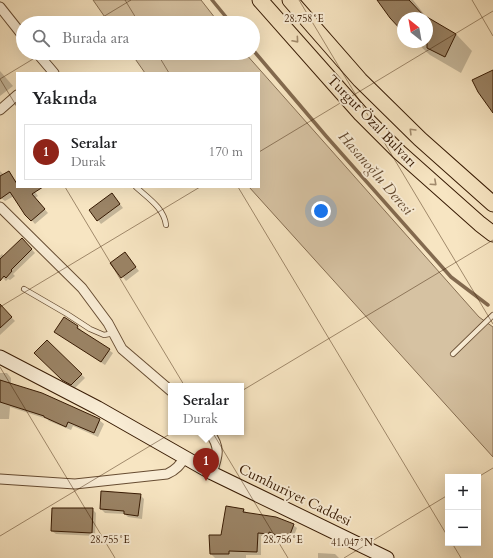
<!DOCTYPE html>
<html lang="tr">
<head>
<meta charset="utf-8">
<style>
  :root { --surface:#fff; --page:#f6f6f6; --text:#202124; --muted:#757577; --line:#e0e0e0; --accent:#8f2418 }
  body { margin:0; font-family:Cardo,serif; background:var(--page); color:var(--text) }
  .controls { position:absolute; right:12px; bottom:12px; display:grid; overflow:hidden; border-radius:0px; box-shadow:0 4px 16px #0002 }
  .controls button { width:36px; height:36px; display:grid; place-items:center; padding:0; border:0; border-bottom:1px solid var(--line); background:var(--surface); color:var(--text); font:20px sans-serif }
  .compass { position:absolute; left:397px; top:12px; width:36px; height:36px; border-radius:50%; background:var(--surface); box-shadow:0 4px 16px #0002; rotate:329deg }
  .you { position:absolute; left:321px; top:211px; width:14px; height:14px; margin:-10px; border:3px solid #fff; border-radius:50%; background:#1a73e8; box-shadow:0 0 0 6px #1a73e833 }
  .badge { display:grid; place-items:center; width:26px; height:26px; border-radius:50%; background:var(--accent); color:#fff; font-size:13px; font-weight:700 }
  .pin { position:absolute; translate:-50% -33px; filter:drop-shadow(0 1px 2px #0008) }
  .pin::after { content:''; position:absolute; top:21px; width:14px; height:12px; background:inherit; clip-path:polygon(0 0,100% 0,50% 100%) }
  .popup { position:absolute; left:168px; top:383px; width:76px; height:52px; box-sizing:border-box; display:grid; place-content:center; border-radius:0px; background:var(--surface); filter:drop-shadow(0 1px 3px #0005); font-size:13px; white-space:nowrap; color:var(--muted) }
  .popup b { font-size:15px; color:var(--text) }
  .popup::after { content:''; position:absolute; left:50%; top:100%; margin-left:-8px; border:8px solid transparent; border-top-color:var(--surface) }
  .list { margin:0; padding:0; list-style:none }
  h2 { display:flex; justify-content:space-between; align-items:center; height:52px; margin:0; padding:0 16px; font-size:17px }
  h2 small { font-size:13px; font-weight:400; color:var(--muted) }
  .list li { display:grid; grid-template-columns:26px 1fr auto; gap:12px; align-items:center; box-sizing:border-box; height:56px; margin:0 8px 8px; padding:0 8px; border:1px solid var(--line); border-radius:0px }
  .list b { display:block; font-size:15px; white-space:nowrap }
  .list p { margin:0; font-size:13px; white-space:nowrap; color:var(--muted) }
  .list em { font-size:13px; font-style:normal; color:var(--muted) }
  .icon { flex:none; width:22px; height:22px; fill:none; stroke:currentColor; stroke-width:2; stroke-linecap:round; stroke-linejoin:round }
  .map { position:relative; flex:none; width:493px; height:558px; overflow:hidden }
  .search { position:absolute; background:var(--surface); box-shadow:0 4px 16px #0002; left:16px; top:16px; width:244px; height:44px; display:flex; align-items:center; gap:10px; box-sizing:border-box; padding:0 14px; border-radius:22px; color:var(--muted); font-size:15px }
  .panel { position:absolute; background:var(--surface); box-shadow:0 4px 16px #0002; left:16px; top:72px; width:244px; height:116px; border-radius:0px }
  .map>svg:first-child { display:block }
</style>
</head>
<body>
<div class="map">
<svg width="493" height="558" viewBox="0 0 493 558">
  <rect width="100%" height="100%" fill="#f7e5c2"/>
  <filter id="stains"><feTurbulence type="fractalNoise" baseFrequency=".005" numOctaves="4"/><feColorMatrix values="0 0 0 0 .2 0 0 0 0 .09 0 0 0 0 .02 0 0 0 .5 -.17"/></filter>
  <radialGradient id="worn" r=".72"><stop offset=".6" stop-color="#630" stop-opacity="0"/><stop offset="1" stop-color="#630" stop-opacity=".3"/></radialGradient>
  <g fill="#d6c2a2" stroke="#866e52">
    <polygon points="93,0 201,0 219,23 109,23"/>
    <polygon points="131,53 245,53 479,317 493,327 493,457 249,187 259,187 259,73 145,73"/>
  </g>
  <g fill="#0003">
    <polygon points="379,0 413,0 427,18 403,18 403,30"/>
    <polygon points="427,18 456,34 472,51 461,73 430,55 417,43 427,42"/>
    <polygon points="0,71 13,86 0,96"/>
    <polygon points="0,171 4,175 9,172 17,183 17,187 32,188 38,196 35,198 48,213 35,224 26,214 14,196 5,201 1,198"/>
    <polygon points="112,194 123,208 101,224 98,220"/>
    <polygon points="27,244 35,253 13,274 15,276 10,280 8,279 6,281 0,275 0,256 2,254 4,256"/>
    <polygon points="125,254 139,271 126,281 112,263"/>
    <polygon points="0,306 15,321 0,335"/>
    <polygon points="64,318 78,327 81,330 81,331 113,353 105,365 55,332"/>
    <polygon points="47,341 85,378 75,388 67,384 35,353"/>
    <polygon points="0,373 7,373 11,378 11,384 99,420 104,424 98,437 73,426 71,430 49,421 47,419 10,407 9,419 0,419"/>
    <polygon points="140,495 144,499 142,519 128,517 125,514 105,513 101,509"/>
    <polygon points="92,509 96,513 95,536 56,534 52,531"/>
    <polygon points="243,509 247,513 293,525 297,528 291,543 272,535 272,537 261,536 261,555 246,555 246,558 215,558 211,554 210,536 222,536"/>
    <polygon points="318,553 335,554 339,558 318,558"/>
  </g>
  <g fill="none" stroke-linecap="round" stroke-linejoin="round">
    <g stroke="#836a4f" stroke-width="3.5">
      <polyline points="212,0 231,23"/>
      <polyline points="253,50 326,136 451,277 488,305"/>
    </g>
  </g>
  <g fill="#9b8466" stroke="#371a03">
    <polygon points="377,0 409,0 426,18 403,18 403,32 390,18"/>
    <polygon points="427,17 456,34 445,57 427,48"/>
    <polygon points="493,70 493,113 478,92 472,80"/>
    <polygon points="9,171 17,184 17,187 43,187 32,194 45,209 31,221 25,215 10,192 0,199 0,176"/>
    <polygon points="112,193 120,204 97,221 89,210"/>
    <polygon points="22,238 32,249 11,270 12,271 6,278 4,276 0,281 0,259"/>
    <polygon points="125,252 136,267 121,278 110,263"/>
    <polygon points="0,304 12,317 0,328"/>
    <polygon points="64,317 78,326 77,328 110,349 101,362 54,332"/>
    <polygon points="47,340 82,374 71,385 62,380 34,353"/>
    <polygon points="0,380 42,393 100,419 94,433 68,422 66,427 44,417 44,416 0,402"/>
    <polygon points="101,491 141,494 138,516 124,514 124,511 100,509"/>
    <polygon points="226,506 244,509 243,512 276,517 294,524 288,540 269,532 269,534 258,533 257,552 229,551 229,554 210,554 209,535 221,535"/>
    <polygon points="52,508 93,508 92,533 51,531"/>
  </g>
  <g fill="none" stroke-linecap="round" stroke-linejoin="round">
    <g stroke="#674d33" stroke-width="6">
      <g id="service">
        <path d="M136,187C148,198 164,208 166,225"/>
        <polyline points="24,289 67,314 90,329 104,335 114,333"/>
        <polyline points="453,354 493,315"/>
      </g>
    </g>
    <g stroke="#674d33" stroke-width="11">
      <g id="minor">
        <polyline points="0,7 23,36"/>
        <polyline points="37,53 54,73"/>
        <polyline points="0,110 17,95"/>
        <polyline points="0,207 82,288 108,323 122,349 171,391"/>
        <path d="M209,432C221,447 218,456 212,473"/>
        <path d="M0,479L75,484L167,474C176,470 180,465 185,457"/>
      </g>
    </g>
    <g stroke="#371a03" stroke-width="15">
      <polyline id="secondary" points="0,357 98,408 212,473 387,558"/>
    </g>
    <g stroke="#371a03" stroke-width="17">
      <g id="primary">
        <polyline points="260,0 361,114 399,152 480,224 493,234"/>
        <polyline points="290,0 360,80 420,139 493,204"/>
      </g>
    </g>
    <use href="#service" stroke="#faeed7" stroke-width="4.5"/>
    <use href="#minor" stroke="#faeed7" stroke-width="9"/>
    <use href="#secondary" stroke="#faeed7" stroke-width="13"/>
    <use href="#primary" stroke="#f7e5c2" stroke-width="15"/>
  </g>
  <defs><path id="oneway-chevron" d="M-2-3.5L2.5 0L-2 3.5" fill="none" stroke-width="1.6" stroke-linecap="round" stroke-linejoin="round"/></defs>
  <g stroke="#a18a6c">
    <use href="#oneway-chevron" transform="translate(296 40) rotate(49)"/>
    <use href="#oneway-chevron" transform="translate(412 131) rotate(-135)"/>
    <use href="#oneway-chevron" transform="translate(434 183) rotate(42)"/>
  </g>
  <path fill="none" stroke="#371a03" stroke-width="1" stroke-opacity="0.45" d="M125,0L139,23M299,0L493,324M472,0L493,36M93,23L131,0M157,53L169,73M0,79L17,107M0,79L43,53M259,152L493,11M65,187L288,558M238,187L448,537M0,307L200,187M0,367L115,558M478,477L493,468M0,536L493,240M452,543L461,558M344,558L448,495"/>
  <g text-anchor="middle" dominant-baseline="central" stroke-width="4" stroke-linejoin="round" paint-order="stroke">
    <g font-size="14" fill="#371a03" stroke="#faeed7">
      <text transform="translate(372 121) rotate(46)">Turgut Özal Bulvarı</text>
      <text transform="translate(295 495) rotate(26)">Cumhuriyet Caddesi</text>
    </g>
    <g font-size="15" font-style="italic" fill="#63492f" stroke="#faeed7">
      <text transform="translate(376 173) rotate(49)">Hasanoğlu Deresi</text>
    </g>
  </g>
  <g font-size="10" text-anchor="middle" fill="#371a03" stroke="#faeed7" stroke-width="4" stroke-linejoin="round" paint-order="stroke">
    <text x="304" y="22">28.758°E</text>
    <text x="110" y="543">28.755°E</text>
    <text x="283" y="543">28.756°E</text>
    <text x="352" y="546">41.047°N</text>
  </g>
  <rect width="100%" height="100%" filter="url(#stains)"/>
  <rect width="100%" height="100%" fill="url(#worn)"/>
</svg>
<div class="controls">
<button>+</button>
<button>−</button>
</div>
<svg class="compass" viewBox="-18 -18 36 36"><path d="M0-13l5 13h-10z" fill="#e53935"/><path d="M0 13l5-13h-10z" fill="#757577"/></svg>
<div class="you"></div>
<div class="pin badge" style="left:206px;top:481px">1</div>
<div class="popup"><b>Seralar</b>Durak</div>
<div class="search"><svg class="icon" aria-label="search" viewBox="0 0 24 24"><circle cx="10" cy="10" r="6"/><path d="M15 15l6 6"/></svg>Burada ara</div>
<section class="panel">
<h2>Yakında<small></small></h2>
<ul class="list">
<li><span class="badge">1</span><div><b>Seralar</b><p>Durak</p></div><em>170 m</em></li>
</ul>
</section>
</div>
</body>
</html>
